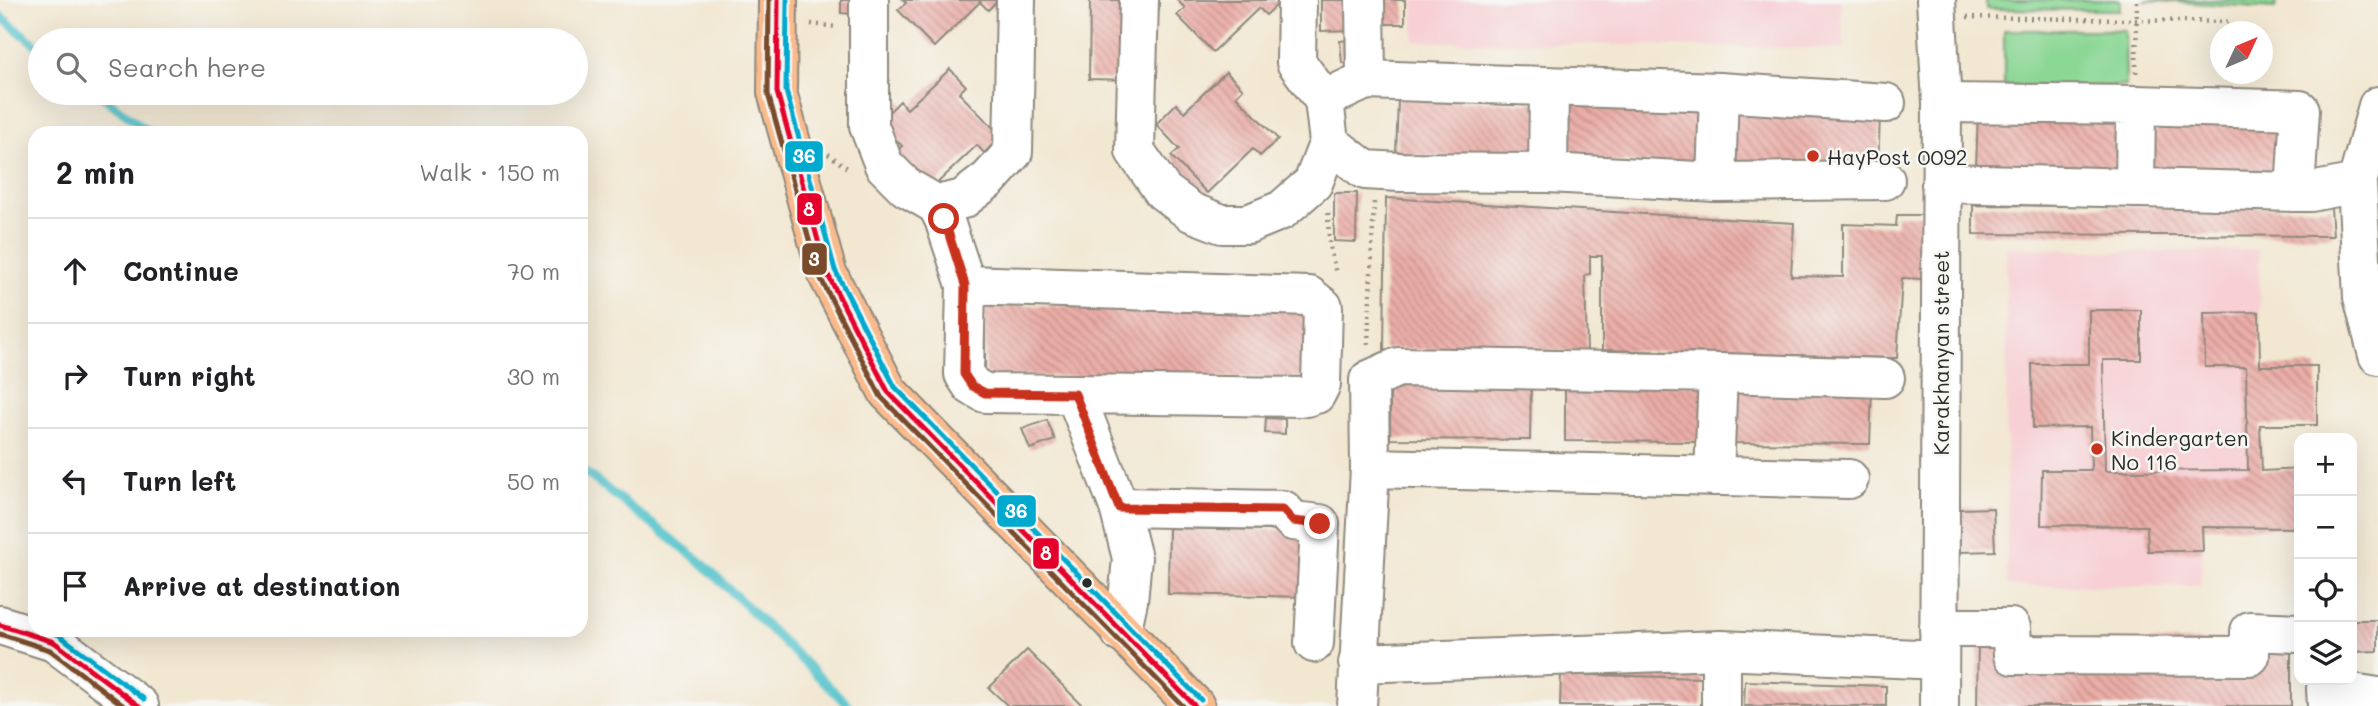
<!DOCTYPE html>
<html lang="en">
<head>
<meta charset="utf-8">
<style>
  :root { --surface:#fff; --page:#f2f2f2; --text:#202124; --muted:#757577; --line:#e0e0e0 }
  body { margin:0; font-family:Mali,sans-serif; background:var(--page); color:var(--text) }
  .controls { position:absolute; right:21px; bottom:21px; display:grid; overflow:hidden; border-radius:14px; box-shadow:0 7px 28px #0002 }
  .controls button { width:63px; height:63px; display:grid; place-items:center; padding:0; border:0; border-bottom:2px solid var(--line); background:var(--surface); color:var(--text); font:35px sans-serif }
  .compass { position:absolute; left:2210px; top:21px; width:63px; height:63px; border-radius:50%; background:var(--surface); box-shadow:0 7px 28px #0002; rotate:46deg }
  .stop { position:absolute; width:21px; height:21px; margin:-16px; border:5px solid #c8321e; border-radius:50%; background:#fff }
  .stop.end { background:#c8321e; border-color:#fff; box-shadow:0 2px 7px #0008 }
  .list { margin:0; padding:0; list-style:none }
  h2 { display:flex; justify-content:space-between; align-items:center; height:91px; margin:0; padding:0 28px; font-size:30px }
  h2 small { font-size:23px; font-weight:400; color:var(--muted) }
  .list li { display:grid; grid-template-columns:46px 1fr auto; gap:21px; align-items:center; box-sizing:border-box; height:105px; padding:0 28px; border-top:2px solid var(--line) }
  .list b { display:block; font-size:26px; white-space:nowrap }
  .list em { font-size:23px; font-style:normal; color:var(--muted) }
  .icon { flex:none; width:38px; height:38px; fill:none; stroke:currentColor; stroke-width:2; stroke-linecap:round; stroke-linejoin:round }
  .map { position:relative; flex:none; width:2378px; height:706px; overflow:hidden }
  .search { position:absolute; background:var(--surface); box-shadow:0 7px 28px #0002; left:28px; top:28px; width:560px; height:77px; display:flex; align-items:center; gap:18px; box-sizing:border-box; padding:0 24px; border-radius:38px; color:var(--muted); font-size:26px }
  .panel { position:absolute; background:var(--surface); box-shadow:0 7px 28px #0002; left:28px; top:126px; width:560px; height:511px; border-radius:21px }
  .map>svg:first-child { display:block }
</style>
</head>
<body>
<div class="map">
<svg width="2378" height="706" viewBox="0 0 2378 706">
  <defs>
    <pattern id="building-back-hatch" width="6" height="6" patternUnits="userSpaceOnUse" patternTransform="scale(1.75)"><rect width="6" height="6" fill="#ebada7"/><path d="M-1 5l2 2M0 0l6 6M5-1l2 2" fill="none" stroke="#bf8d88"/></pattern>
  </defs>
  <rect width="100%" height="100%" fill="#f6f6f2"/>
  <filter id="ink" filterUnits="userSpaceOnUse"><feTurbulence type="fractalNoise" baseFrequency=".0143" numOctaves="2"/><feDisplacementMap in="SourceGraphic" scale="14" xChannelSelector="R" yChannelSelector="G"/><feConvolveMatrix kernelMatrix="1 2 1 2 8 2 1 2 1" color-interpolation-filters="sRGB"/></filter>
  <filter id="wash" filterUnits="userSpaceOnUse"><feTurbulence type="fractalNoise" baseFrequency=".00686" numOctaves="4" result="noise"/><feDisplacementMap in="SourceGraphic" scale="28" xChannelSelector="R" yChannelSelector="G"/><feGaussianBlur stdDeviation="1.57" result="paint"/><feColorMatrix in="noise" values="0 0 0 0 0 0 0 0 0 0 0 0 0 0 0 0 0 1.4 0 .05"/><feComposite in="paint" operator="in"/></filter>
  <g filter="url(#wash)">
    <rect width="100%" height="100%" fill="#f2e7d1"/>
    <g fill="#f7cfd4">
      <polygon points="1414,0 1841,0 1844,49 1414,41"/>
      <polygon points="2006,247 2111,252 2259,250 2262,471 2201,472 2203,551 2200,586 2007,586"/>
    </g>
    <g fill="#8bd794" stroke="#5b8160" stroke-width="2">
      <polygon points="1986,0 2120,0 2120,10 1986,9"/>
      <polygon points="2144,0 2276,0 2275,8"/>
      <polygon points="2004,30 2125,30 2126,86 2004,86"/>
    </g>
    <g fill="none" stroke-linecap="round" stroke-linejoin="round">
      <g stroke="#58c5cd" stroke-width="9">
        <polyline points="0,16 40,48"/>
        <polyline points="98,93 150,133"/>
        <polyline points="581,469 701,562 849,706"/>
      </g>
    </g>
    <g id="blocks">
      <g fill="url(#building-back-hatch)">
        <polygon points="841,0 855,0 854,14 841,13"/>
        <polygon points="903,0 998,0 988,10 980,2 934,47 898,10 906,3"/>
        <polygon points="1090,0 1131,0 1129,80 1089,79"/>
        <polygon points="1177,0 1282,0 1266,15 1259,8 1213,52 1177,15 1185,8"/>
        <polygon points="1321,0 1353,0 1353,30 1321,31"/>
        <rect x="1371" y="0" width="34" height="24"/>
        <polygon points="1355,39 1357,62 1342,63 1340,41"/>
        <polygon points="950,69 966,86 959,93 1001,136 984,153 977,145 930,190 894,153 902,146 879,122 900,101 907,109"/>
        <polygon points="1226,72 1243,89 1236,96 1278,139 1260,156 1253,149 1207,193 1171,156 1179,149 1156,124 1176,104 1184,112"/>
        <polygon points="1398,99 1538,103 1536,159 1396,155"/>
        <polygon points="1559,103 1703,108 1702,165 1558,160"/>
        <polygon points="1732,109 1880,114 1878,170 1730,165"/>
        <polygon points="1978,112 2120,117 2118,173 1976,169"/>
        <polygon points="2153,114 2294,118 2293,175 2151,170"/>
        <polygon points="1334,193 1357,193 1356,242 1334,241"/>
        <polygon points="1386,198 1794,223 1791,276 1843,277 1843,224 1896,226 1897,215 1924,215 1922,279 1902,278 1897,358 1602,350 1602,256 1590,256 1590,274 1585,275 1587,352 1384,349"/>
        <polygon points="1973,205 2331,208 2333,236 1973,234"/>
        <polygon points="985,305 1316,307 1316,378 985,376"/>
        <polygon points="2089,310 2141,310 2141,360 2103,360 2105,471 2248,470 2246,367 2205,367 2204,313 2259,312 2260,366 2317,366 2317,425 2260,425 2262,471 2299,469 2299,528 2202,527 2203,551 2148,551 2147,526 2041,525 2042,470 2091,470 2090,427 2033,428 2032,364 2089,364"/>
        <polygon points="1390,380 1531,382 1530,440 1390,439"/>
        <polygon points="1565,383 1706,385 1705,442 1565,441"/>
        <polygon points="1730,386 1872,388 1870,444 1729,443"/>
        <polygon points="1266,418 1285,419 1285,434 1265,433"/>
        <polygon points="1047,420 1055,440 1030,449 1022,429"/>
        <polygon points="1993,508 1995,551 1960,552 1959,509"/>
        <polygon points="1169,528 1312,531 1311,597 1168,594"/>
        <polygon points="2352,620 2378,620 2378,651 2352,652"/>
        <polygon points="1978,640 2291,642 2291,706 1977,706"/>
        <polygon points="1027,650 1083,706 1008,706 989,688"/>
        <polygon points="1561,674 1702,678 1701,706 1560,706"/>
        <polygon points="1745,681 1886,686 1886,706 1744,706"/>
      </g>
    </g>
  </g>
  <g filter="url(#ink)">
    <use href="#blocks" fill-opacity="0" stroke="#8e897e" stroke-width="2"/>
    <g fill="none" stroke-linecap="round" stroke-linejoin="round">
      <g stroke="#8e897e" stroke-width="42">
        <g id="minor">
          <polyline points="869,0 869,126 884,165 906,187 937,205 963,199 989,179 1013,152 1016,0"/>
          <polyline points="1139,0 1135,151 1163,191 1191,212 1222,224 1248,224 1282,210 1313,183 1329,142 1324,100 1296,62 1297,0"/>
          <polyline points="1936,0 1942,103 1939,706"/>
          <polyline points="1366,80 1719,92"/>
          <polyline points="1342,91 1366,80 1365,0"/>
          <polyline points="1942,103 2136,105 2135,188"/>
          <polyline points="2136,105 2300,110 2295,192"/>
          <polyline points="2378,106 2357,183 2363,297 2378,355"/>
          <polyline points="1329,142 1365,170 1400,172 1548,173 1716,182 1885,180"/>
          <polyline points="1548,173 1549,87"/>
          <polyline points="1716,182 1719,92 1886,103"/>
          <polyline points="1941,183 2295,192 2311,192 2357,183"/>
          <polyline points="937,205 944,219 966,285"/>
          <polyline points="1718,373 1885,378"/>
          <polyline points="1075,394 985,393 972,386 964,374 966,285 1309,296 1323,307 1321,384 1316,394 1306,397 1075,394 1119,507 1132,558 1128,601 1121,633"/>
          <polyline points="1370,468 1849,479"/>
          <polyline points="1119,507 1283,510 1293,521 1320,524 1314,643"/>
          <polyline points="0,625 54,642 139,706"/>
          <polyline points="1939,628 2011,628 2013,655 2250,656 2250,631 2299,633"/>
          <polyline points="1358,663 1721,650 1939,660"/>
          <polyline points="1357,706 1370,468 1369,380 1398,367 1718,373 1714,476"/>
          <polyline points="1721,706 1721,650"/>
          <polyline points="2327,706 2326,689 2378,697"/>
        </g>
      </g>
      <g stroke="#8e897e" stroke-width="42">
        <polyline id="major" points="778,0 777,92 827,273 888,392 1195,706"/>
      </g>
      <g stroke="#8e897e" stroke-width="4.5" stroke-dasharray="2 5" stroke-linecap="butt">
        <polyline points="1967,17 2233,22"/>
        <polyline points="811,24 837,27"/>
        <polyline points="2136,73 2137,0"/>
        <polyline points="828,154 850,170"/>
        <polyline points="1328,213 1329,243 1336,274"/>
        <polyline points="1368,344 1374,202"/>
      </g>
      <use href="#minor" stroke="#fff" stroke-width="38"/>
      <use href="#major" stroke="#fabb8c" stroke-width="38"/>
      <g stroke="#f6f6f2" stroke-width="10">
        <g id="bus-1">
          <polyline points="778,0 777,92 827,273 888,392 1195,706"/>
          <polyline points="0,625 54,642 139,706"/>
        </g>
      </g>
      <g stroke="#f6f6f2" stroke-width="10">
        <g id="bus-2">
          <polyline points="769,0 768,94 819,275 881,397 1183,706"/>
          <polyline points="0,634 50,650 124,706"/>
        </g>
      </g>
      <g stroke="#f6f6f2" stroke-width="10">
        <g id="bus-3">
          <polyline points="787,0 786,91 835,270 895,387 1201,700"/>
          <polyline points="45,630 59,635 144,699"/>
        </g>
      </g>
      <use href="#bus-1" stroke="#e4002b" stroke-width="5"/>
      <use href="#bus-2" stroke="#7a4b2a" stroke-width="5"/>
      <use href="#bus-3" stroke="#00a9ce" stroke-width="5"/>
    </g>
  </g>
  <g fill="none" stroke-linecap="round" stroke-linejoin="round" filter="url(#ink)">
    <polyline stroke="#c8321e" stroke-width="9" points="944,219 965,285 964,374 972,386 985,393 1075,394 1119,508 1283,510 1293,521 1320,524"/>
  </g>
  <g fill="#c8321e" stroke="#f6f6f2" stroke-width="2.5">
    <circle cx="1813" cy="156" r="7"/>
    <circle cx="2097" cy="449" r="7"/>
  </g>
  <circle fill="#2b2b2b" stroke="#f6f6f2" stroke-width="2.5" cx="1087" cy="583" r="6"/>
  <g text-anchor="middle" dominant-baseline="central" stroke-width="5" stroke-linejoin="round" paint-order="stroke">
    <g font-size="21" fill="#2b2b2b" stroke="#f6f6f2" text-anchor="start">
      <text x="1827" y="156">HayPost 0092</text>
      <text x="2111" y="437">Kindergarten<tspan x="2111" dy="24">No 116</tspan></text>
    </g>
    <g font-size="21" fill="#2b2b2b" stroke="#f6f6f2">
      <text transform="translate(1940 353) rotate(-90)">Karakhanyan street</text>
    </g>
  </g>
  <g stroke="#f6f6f2" stroke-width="2.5">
    <rect x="784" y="140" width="40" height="33" rx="7" fill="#00a9ce"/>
    <rect x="796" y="192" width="27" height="34" rx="7" fill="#e4002b"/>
    <rect x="801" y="242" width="27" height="34" rx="7" fill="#7a4b2a"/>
    <rect x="996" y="494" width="41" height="34" rx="7" fill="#00a9ce"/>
    <rect x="1032" y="537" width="28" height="33" rx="7" fill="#e4002b"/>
  </g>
  <g font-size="19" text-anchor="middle" font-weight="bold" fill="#fff">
    <text x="804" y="163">36</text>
    <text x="809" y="216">8</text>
    <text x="814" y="266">3</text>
    <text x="1016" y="518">36</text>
    <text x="1046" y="560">8</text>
  </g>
</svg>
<div class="controls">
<button>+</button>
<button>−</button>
<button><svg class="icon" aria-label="locate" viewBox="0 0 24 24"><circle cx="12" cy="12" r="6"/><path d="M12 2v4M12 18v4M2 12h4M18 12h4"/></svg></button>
<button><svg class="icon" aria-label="layers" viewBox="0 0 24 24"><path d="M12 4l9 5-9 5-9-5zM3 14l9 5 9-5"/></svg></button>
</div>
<svg class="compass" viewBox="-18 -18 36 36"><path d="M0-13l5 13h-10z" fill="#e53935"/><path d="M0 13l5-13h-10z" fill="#757577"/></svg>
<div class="stop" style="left:944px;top:219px"></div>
<div class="stop end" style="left:1320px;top:524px"></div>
<div class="search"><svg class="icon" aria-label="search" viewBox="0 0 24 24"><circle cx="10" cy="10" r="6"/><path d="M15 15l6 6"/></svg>Search here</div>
<section class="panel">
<h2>2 min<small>Walk · 150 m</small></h2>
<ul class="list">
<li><svg class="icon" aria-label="ahead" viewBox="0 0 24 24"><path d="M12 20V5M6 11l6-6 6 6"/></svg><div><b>Continue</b></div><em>70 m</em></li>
<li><svg class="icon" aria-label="right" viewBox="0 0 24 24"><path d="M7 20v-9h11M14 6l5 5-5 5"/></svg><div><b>Turn right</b></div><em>30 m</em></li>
<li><svg class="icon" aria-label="left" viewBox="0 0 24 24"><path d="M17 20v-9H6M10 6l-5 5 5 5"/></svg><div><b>Turn left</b></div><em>50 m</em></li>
<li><svg class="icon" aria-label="arrive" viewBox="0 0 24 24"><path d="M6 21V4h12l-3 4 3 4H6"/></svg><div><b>Arrive at destination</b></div></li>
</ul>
</section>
</div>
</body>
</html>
